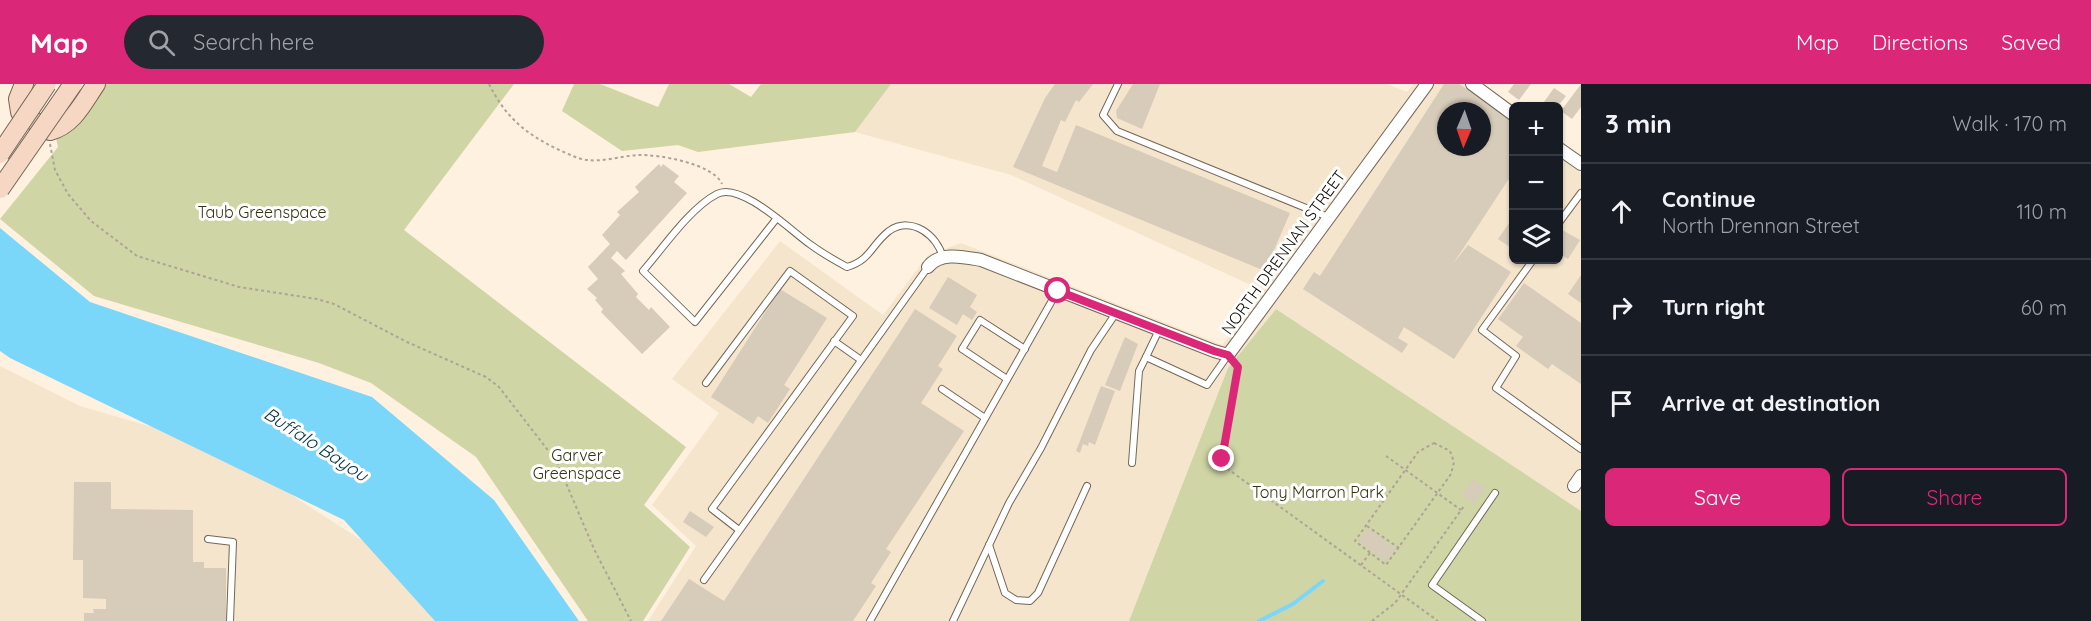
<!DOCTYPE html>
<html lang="en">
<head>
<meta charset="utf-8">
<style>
  :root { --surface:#171b24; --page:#242831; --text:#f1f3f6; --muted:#9ea1a6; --line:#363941; --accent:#db2777 }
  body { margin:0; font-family:Quicksand,sans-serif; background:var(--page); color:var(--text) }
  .controls { position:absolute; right:18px; top:18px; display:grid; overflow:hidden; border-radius:9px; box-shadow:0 2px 4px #0004 }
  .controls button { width:54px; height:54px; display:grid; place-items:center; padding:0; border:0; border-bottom:2px solid var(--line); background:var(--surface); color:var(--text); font:30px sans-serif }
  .compass { position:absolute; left:1437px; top:18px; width:54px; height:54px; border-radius:50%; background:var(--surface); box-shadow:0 2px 4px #0004; rotate:182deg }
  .stop { position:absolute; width:18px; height:18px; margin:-14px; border:4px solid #db2777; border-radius:50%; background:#fff }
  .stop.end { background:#db2777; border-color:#fff; box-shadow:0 2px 6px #0008 }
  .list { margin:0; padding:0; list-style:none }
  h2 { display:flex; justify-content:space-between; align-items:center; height:78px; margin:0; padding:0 24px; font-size:26px }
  h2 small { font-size:20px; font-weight:400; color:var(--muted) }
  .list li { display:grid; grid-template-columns:39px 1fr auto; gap:18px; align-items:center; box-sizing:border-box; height:96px; padding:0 24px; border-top:2px solid var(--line) }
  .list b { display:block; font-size:22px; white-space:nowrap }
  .list p { margin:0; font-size:20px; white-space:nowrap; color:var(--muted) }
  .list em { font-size:20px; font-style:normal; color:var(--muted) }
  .actions { display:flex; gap:12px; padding:18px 24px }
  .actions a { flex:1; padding:14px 0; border:2px solid var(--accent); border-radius:9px; text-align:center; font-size:21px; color:var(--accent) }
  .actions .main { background:var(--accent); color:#fff }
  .icon { flex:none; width:33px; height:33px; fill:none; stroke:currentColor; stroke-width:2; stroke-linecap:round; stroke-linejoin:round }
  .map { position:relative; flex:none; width:1581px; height:537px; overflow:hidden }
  header { display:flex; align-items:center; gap:36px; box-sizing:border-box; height:84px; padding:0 30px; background:var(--accent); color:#fff }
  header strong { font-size:28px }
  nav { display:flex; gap:33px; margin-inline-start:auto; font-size:21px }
  .search { width:420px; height:54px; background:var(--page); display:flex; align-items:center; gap:15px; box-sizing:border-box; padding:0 21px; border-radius:33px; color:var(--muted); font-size:22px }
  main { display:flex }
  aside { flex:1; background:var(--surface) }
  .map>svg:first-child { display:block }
</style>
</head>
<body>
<header>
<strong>Map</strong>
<div class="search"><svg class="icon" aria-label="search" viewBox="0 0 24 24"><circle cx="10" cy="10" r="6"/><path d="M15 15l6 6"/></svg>Search here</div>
<nav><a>Map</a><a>Directions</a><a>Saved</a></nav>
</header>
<main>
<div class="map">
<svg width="1581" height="537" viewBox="0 0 1581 537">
  <rect width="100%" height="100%" fill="#fef1df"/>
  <g fill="#f5e5cc" fill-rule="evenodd">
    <path d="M891,0H1387L1407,8L1414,0H1465L1513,37L1514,176H1558L1559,72L1581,89V427L1276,225L1228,284L1129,537H648L696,462L652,421L719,329L672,295L780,157L883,231L928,171L961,159L1222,261L1264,207L1011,91L855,48ZM1446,27H1482V63H1446Z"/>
    <polygon points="0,282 80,322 214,361 366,459 437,537 0,537"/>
  </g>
  <g fill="#cfd5a5">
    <polygon points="104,0 514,0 404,146 686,363 644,421 690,463 643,537 588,537 476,373 371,299 319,279 94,212 0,135 58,63 56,54"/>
    <polygon points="574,0 600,0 658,23 669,0 729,0 751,13 761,0 891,0 855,48 698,68 678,61 622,67 562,27"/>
    <polygon points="1276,225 1581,427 1581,537 1129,537 1228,284"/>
  </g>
  <polygon fill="#7ad7f9" points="0,144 90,218 372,313 494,416 579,537 435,537 344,436 10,274 0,267"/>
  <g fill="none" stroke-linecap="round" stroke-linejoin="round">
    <polyline stroke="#7ad7f9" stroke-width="4" points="1259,537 1293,520 1323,497"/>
  </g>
  <g fill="#d7cbb9" fill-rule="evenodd">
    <polygon points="1055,0 1093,0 1079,18 1076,16 1065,38 1061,36 1042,82 1057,88 1076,41 1290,129 1265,187 1013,83 1045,14"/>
    <polygon points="1133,0 1160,0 1142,45 1117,34 1116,27"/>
    <path d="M1444,0H1459L1514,35V87L1453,180L1468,161L1511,188L1454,275L1404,243L1398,254L1408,260L1402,269L1303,205L1314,188L1320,192ZM1446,27H1482V63H1446Z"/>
    <polygon points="1514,0 1531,0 1519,16 1508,8"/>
    <polygon points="1581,0 1581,23 1572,35 1561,27"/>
    <polygon points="1554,4 1566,12 1558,22 1541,22"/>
    <polygon points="659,80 661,83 663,80 679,92 674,98 687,109 626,176 617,167 611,174 625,187 621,190 638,210 636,213 649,226 651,223 670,243 642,270 601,228 603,225 595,216 597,214 587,205 598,195 588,183 610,160 602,151 620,131 617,128 639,108 635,103"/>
    <polygon points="1514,132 1514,166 1498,155"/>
    <polygon points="1562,146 1580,156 1568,175 1558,169 1558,152"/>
    <polygon points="1581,191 1581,219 1568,210"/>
    <polygon points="948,193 977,211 970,223 977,228 972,236 963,230 957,241 929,224"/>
    <polygon points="1524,199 1581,239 1581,300 1552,280 1548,285 1516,262 1523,253 1498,235"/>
    <polygon points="780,205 827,234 784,301 790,305 768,339 758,332 753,340 711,313"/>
    <polygon points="915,225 957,252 938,282 943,285 921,319 964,347 886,465 891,468 871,499 876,502 853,537 661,537 689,495 724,517"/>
    <polygon points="1125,253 1138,260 1120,307 1105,301"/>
    <polygon points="1101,302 1115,307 1095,361 1089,358 1088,362 1083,360 1080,369 1076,367"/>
    <polygon points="1473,395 1485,404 1474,420 1462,411"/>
    <polygon points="74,398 111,398 111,425 193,426 193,478 204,478 204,484 226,484 226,537 84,537 84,529 94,529 93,525 106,525 106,515 83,514 83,476 73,476"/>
    <polygon points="690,427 714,443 706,453 683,438"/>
    <polygon points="1368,444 1396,465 1386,478 1358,457"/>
  </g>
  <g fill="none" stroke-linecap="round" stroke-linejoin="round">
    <g stroke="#736858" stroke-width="8">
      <g id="lane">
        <polyline points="1118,0 1103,31 1117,47 1328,133"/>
        <path d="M777,134L695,238L643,187C663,164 690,124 717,110C741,97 792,148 811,161C822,169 834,176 847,183C871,176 871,161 889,147C912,131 938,152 943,174"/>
        <polyline points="1558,140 1581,109"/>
        <polyline points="1533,176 1482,246 1516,272 1496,304 1581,365"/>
        <polyline points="1159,246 1146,273 1207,301 1228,271"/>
        <polyline points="834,257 861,276"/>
        <polyline points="1007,295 962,265 980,236 1025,265"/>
        <polyline points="706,299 790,187 853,232 712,425 739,446"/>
        <polyline points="942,305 985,334"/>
        <polyline points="1132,379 1139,287 1146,273"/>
        <polyline points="208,455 233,458 230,537"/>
        <polyline points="989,461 1005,509 1016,516 1030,517 1038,509 1087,402"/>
        <polyline points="704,496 928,183"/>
        <polyline points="870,537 1058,206"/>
        <polyline points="953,537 1009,419 1041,364 1091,266 1116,229"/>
        <polyline points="1482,537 1432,501 1495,409"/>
      </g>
    </g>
    <g stroke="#736858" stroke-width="14">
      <g id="street">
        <polyline points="1472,0 1514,31"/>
        <polyline points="1558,64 1581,80"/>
        <path d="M928,183C940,167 964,173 981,176L1214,267L1228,271L1427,0"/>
        <polyline points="1574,402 1581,392"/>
      </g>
    </g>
    <g stroke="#736858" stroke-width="20">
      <path id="secondary" d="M24,0L18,15L20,28L50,47C73,41 83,19 96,0"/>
    </g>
    <g stroke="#ada396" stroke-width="2" stroke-dasharray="3 3" stroke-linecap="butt">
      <path d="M489,0C505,32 524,49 557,65C567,69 577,75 587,76C603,78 622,72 638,71C658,70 714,80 722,100"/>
      <polyline points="50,60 55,86 68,110 91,137 137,172 239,203 317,215 334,220 407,258 486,293 499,303 557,378 594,465 631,537"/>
      <polyline points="1236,280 1238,283 1222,365 1225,383 1438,537"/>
      <polygon points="1434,359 1450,367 1454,378 1451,390 1386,481 1355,457 1418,368"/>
      <polyline points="1386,372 1461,426"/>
      <polyline points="1367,442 1399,464"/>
      <polyline points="1361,481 1370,469"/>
      <polyline points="1372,537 1395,519 1464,422"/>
    </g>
    <use href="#lane" stroke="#fff" stroke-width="6"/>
    <use href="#street" stroke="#fff" stroke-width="12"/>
    <use href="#secondary" stroke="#f6d7c3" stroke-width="18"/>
    <g stroke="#736858" stroke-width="20" stroke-linecap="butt">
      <g id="secondary-bridge">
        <polyline points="0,70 47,0"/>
        <polyline points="0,105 73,0"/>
      </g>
    </g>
    <use href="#secondary-bridge" stroke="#f6d7c3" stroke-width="18"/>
  </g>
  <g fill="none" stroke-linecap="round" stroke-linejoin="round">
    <polyline stroke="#db2777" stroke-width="8" points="1058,207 1214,267 1228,271 1238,283 1222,375"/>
  </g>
  <g text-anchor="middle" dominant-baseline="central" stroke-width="6" stroke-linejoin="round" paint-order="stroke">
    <g font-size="16" fill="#323513" stroke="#fff">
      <text x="262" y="128">Taub Greenspace</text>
      <text x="577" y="371">Garver<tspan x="577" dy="18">Greenspace</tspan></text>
      <text x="1318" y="408">Tony Marron Park</text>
    </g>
    <g font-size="16" fill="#0f0b06" stroke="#fff">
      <text transform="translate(1283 168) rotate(-54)">NORTH DRENNAN STREET</text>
    </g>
    <g font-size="18" font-style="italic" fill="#073442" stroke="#fff">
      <text transform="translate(316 360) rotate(33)">Buffalo Bayou</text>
    </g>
  </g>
</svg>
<div class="controls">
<button>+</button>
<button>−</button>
<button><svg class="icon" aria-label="layers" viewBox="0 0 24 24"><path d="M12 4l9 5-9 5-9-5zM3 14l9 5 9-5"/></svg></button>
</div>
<svg class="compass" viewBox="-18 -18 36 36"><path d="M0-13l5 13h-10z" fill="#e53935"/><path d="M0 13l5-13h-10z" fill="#9ea1a6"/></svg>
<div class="stop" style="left:1058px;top:207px"></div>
<div class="stop end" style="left:1222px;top:375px"></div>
</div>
<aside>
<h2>3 min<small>Walk · 170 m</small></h2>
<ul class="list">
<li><svg class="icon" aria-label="ahead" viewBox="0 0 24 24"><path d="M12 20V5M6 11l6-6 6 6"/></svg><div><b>Continue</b><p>North Drennan Street</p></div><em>110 m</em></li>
<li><svg class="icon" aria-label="right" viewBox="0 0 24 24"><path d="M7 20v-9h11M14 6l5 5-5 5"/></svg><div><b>Turn right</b></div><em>60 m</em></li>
<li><svg class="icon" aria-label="arrive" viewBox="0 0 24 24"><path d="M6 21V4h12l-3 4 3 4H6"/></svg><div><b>Arrive at destination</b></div></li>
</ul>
<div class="actions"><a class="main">Save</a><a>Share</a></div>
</aside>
</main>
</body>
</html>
